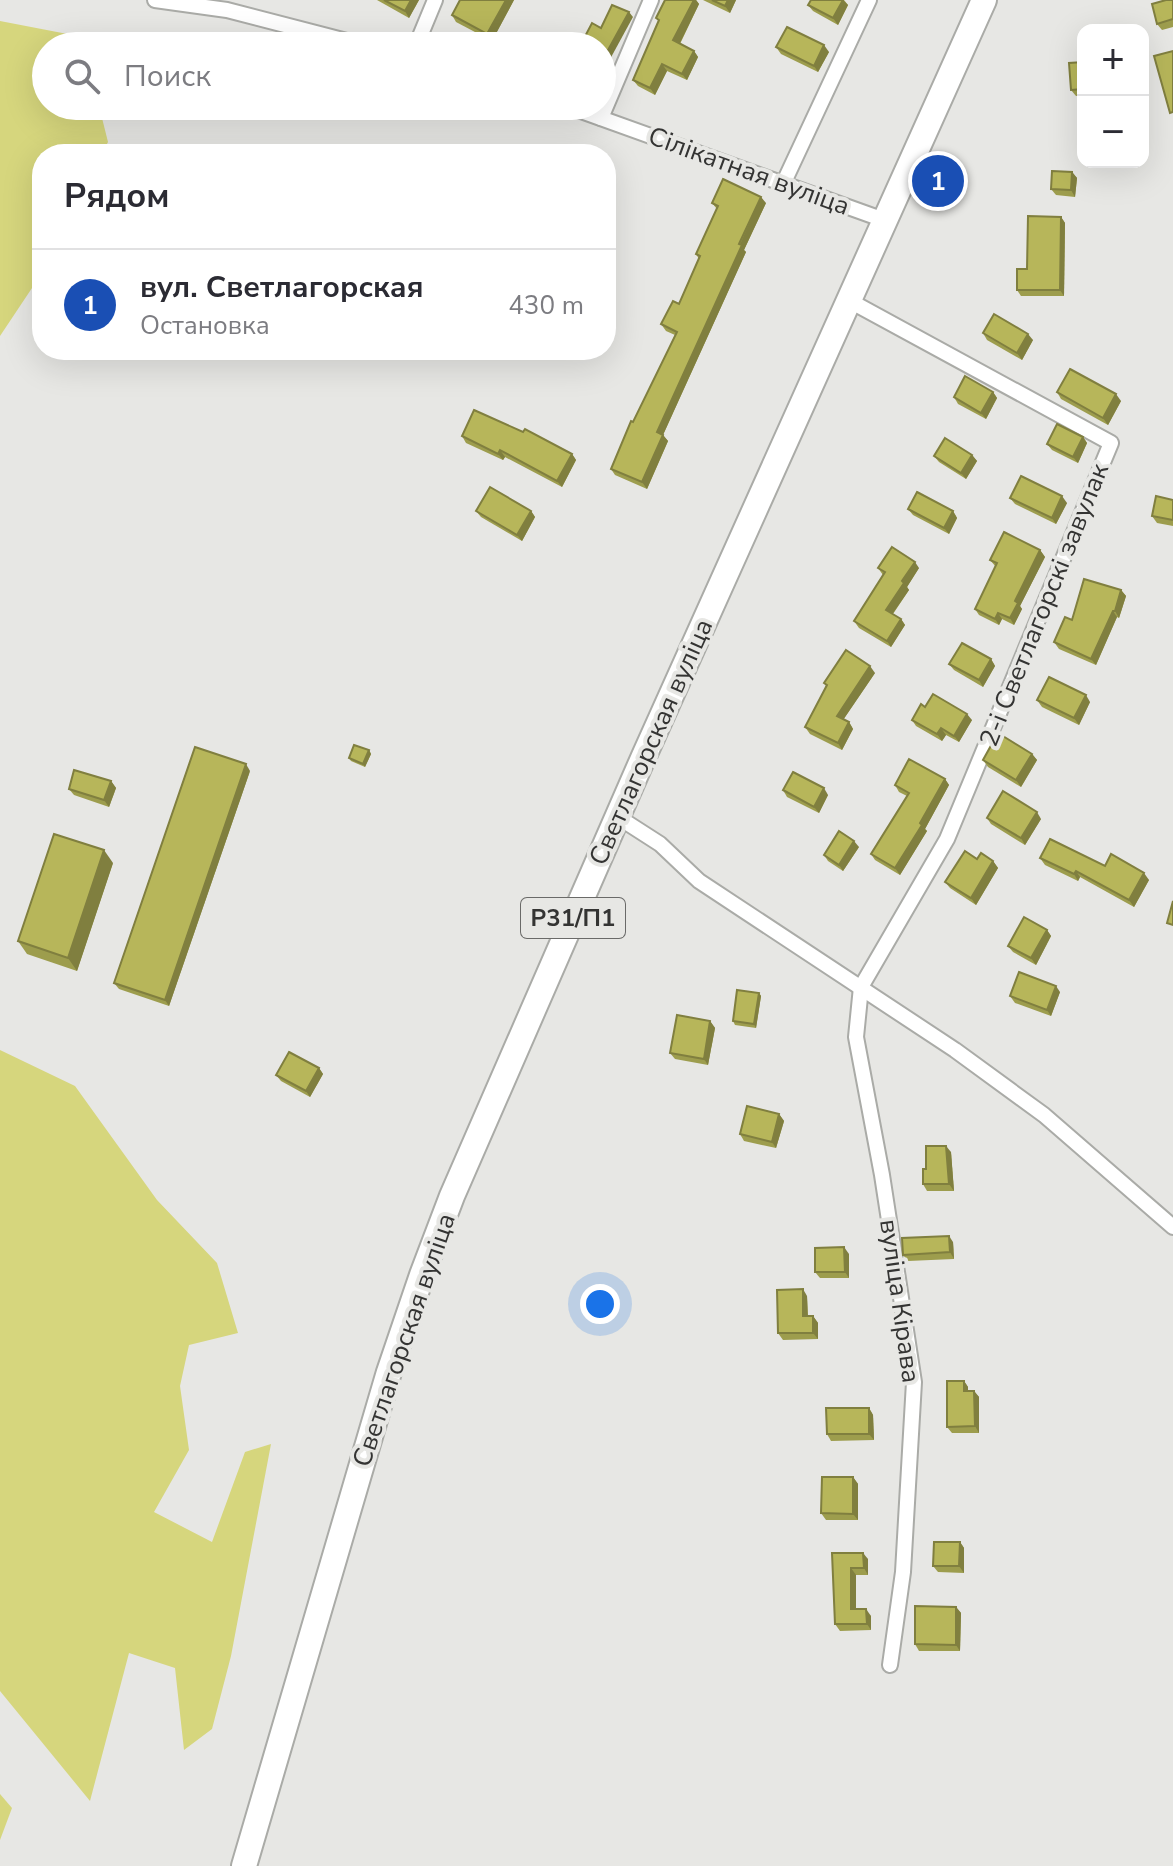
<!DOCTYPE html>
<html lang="ru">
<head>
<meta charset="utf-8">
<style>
  :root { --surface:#fff; --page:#f7f7f7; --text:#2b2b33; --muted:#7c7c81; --line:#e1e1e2; --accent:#0b8043 }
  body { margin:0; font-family:"Nunito Sans",sans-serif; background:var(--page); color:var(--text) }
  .controls { position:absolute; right:24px; top:24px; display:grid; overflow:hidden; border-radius:16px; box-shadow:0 8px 32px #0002 }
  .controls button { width:72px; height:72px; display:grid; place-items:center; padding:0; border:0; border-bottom:2px solid var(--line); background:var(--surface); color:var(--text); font:40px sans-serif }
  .you { position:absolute; left:600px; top:1304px; width:28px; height:28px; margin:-20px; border:6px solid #fff; border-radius:50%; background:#1a73e8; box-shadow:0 0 0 12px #1a73e833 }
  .badge { display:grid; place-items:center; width:52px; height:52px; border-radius:50%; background:var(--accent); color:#fff; font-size:26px; font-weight:700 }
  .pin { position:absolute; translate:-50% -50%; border:4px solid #fff; box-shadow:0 2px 8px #0006 }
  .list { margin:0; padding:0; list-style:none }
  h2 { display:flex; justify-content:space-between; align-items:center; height:104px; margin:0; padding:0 32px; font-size:34px }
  h2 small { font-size:26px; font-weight:400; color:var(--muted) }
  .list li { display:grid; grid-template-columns:52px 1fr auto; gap:24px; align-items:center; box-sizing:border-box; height:112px; padding:0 32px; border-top:2px solid var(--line) }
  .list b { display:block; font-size:30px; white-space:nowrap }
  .list p { margin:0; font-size:26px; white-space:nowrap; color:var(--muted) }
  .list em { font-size:26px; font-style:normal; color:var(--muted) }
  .icon { flex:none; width:44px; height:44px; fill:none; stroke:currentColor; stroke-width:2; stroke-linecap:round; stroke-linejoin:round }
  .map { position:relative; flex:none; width:1173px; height:1866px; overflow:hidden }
  .search { position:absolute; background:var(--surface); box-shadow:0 8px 32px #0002; left:32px; top:32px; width:584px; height:88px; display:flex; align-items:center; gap:20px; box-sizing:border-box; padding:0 28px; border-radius:44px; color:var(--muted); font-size:30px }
  .panel { position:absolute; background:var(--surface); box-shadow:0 8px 32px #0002; left:32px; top:144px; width:584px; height:216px; border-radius:32px }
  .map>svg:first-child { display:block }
</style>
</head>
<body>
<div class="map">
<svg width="1173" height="1866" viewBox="0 0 1173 1866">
  <rect width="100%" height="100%" fill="#e7e7e4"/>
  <g fill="#d6d67d">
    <polygon points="0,21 83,37 85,46 46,46 46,106 99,106 108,142 102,154 42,154 42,273 0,336"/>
    <polygon points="0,1050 75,1086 157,1200 217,1263 238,1333 189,1345 180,1386 189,1450 154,1512 212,1542 245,1452 271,1444 231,1656 212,1729 184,1750 175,1668 129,1653 90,1801 0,1691"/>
    <polygon points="0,1794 12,1808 0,1840"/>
  </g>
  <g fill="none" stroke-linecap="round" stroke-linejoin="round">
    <g stroke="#aaaba7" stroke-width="18">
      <g id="minor">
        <polyline points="155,0 227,10 366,46"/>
        <polyline points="416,46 435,0"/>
        <polyline points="567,106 887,221"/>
        <polyline points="601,118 651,0"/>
        <polyline points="784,182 869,0"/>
        <polyline points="850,301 1111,443 947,839 861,987 856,1037 882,1175 914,1382 903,1572 890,1665"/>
        <polyline points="618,817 660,844 699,881 955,1050 1044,1115 1173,1227"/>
      </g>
    </g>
    <g stroke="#aaaba7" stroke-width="28">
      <polyline id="primary" points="244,1866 389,1372 422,1275 452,1196 644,756 984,0"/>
    </g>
    <use href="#minor" stroke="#fff" stroke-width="14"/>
    <use href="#primary" stroke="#fff" stroke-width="24"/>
  </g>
  <g fill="#9d9d4d">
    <polygon points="377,0 419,0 409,18"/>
    <polygon points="460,0 514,0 492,41 456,22 452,15"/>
    <polygon points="665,0 696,0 699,4 680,44 694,51 698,57 687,80 667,71 655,95 638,86 633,80 659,22 656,18"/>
    <polygon points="703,0 736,0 730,13"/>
    <polygon points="811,0 844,0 848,5 838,25 813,11 808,5"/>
    <polygon points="1173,0 1173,27 1162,30 1157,24"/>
    <polygon points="776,47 829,52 818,72 781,54"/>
    <polygon points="1083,62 1083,96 1076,96 1071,90"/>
    <polygon points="1072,172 1077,178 1075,197 1056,195 1051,189"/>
    <polygon points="712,203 766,203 744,250 746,252 663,435 668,441 647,489 615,475 611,469 675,335 666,331 661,324 679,304 699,259 696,254 717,209"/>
    <polygon points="1061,217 1065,223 1064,296 1021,296 1017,290 1027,269"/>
    <polygon points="983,333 1033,340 1022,360 987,340"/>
    <polygon points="993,392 997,398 986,419 958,404 954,397"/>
    <polygon points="1057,392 1121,401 1108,425 1061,399"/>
    <polygon points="462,436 572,454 576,460 562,487 505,457 503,460 466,443"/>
    <polygon points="1083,437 1087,443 1078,463 1052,450 1047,444"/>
    <polygon points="972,455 977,461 966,479 939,462 934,456"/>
    <polygon points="1010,498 1067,503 1056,524 1015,504"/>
    <polygon points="1173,500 1173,526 1157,523 1152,516"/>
    <polygon points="908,509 953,511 957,518 949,534 913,515"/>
    <polygon points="476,511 531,511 535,517 522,541 481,517"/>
    <polygon points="1040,550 1045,557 1020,606 1022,609 1014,625 1002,619 999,625 979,615 975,609 996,567 990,560"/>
    <polygon points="878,568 919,568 907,587 909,590 893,614 901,619 905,625 891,647 859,628 854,621 883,575"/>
    <polygon points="1121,590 1126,596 1119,618 1117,617 1096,665 1059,649 1054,642 1072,620"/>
    <polygon points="991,659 995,666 983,687 954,670 949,664"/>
    <polygon points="875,673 843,720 849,722 853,729 842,750 810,734 805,727 826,686 824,683"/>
    <polygon points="1037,700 1090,702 1079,725 1042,707"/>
    <polygon points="912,720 972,720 959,742 946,735 942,741 916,726"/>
    <polygon points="369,750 371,754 365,767 351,761 349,758"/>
    <polygon points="1032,754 1037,760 1021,787 988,767 983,760"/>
    <polygon points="250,771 169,1006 119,989 114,983"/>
    <polygon points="945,779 949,785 925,829 927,831 900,875 875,860 871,854 907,796 899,792 895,785"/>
    <polygon points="111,781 116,788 109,807 74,795 69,789"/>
    <polygon points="783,790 828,795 819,813 787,797"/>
    <polygon points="987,818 1041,819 1025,845 991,824"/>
    <polygon points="859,847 843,871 828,861 824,855"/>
    <polygon points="1040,858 1105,866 1149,880 1134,907 1080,877 1078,881 1045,865"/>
    <polygon points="977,859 993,861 998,868 976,905 950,888 945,882"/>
    <polygon points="113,863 77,971 27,954 18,941"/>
    <polygon points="1047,930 1051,936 1036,965 1013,952 1008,946"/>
    <polygon points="1060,992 1051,1016 1015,1003 1010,996"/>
    <polygon points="759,993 761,996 756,1028 735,1025 733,1021"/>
    <polygon points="710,1021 715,1028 708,1065 675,1059 670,1053"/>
    <polygon points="319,1068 323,1074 310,1097 281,1081 276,1075"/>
    <polygon points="779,1114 784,1121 776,1148 744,1141 740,1134"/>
    <polygon points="951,1152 954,1191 927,1191 923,1184 926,1169"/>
    <polygon points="953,1242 954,1259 908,1261 903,1255"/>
    <polygon points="849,1254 849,1278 820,1278 815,1272"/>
    <polygon points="807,1296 808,1316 813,1316 818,1323 818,1339 783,1340 778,1333"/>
    <polygon points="964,1381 968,1387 968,1391 974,1391 979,1397 979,1433 952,1433 947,1427"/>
    <polygon points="869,1408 873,1415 874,1440 831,1441 827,1434"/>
    <polygon points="853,1477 858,1484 858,1520 826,1520 821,1513"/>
    <polygon points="960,1542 964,1548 964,1573 938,1572 933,1566"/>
    <polygon points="832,1553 868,1559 868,1575 856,1575 856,1609 871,1616 871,1630 840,1631 835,1624"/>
    <polygon points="956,1607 961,1613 960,1651 919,1651 915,1644"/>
  </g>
  <g fill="#807f3f">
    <polygon points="411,0 419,0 409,18 405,11"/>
    <polygon points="506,0 514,0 492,41 487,34"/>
    <polygon points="694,0 696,0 699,4 678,47 673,40"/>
    <polygon points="728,0 736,0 730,13 725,6"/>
    <polygon points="843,0 848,5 838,25 833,18"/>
    <polygon points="629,12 633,17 603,72 602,61"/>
    <polygon points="824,45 829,52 818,72 814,66"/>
    <polygon points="694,51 698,57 687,80 682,74"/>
    <polygon points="662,64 667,71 655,95 650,88"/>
    <polygon points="1072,172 1077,178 1075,197 1071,190"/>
    <polygon points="761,197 766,203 744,250 746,252 663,435 668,441 647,489 642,482 657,432"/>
    <polygon points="1061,217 1065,223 1064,296 1060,290"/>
    <polygon points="1028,334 1033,340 1022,360 1017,353"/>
    <polygon points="993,392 997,398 986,419 981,413"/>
    <polygon points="1116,394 1121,401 1108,425 1103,418"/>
    <polygon points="1083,437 1087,443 1078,463 1073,457"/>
    <polygon points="500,450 505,457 503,460 498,454"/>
    <polygon points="572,454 576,460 562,487 557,481"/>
    <polygon points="972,455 977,461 966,479 961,473"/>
    <polygon points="1062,496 1067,503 1056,524 1052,518"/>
    <polygon points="531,511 535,517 522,541 517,535"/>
    <polygon points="953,511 957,518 949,534 944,528"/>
    <polygon points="1040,550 1045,557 1020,606 1022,609 1014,625 1010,618 1015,601"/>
    <polygon points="915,562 919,568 907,587 909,590 891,616 886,610 902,581"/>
    <polygon points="1121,590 1126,596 1119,618 1115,611"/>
    <polygon points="1113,611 1117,617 1096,665 1091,659"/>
    <polygon points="998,613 1002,619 999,625 995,619"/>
    <polygon points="901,619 905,625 891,647 887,641"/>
    <polygon points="991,659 995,666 983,687 979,680"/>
    <polygon points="870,666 875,673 841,723 837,716"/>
    <polygon points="1086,695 1090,702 1079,725 1074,718"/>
    <polygon points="967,714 972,720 959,742 954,736"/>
    <polygon points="849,722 853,729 842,750 838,743"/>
    <polygon points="941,728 946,735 942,741 937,734"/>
    <polygon points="369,750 371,754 365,767 363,764"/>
    <polygon points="1032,754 1037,760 1021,787 1016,780"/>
    <polygon points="246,764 250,771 169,1006 165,1000"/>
    <polygon points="945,779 949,785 925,829 927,831 900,875 895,868"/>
    <polygon points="111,781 116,788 109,807 104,800"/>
    <polygon points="824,788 828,795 819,813 814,807"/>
    <polygon points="1037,812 1041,819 1025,845 1021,838"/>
    <polygon points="854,841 859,847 843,871 839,865"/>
    <polygon points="104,850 113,863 77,971 68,958"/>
    <polygon points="993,861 998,868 976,905 971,898"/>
    <polygon points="1076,871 1080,877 1078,881 1074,874"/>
    <polygon points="1144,873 1149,880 1134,907 1129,900"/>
    <polygon points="1047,930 1051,936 1036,965 1031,958"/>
    <polygon points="1056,986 1060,992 1051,1016 1047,1010"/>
    <polygon points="759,993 761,996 756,1028 754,1024"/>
    <polygon points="710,1021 715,1028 708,1065 704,1059"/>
    <polygon points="319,1068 323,1074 310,1097 306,1091"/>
    <polygon points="779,1114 784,1121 776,1148 772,1142"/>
    <polygon points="946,1146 951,1152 954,1191 949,1184"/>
    <polygon points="949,1236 953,1242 954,1259 950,1252"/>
    <polygon points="844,1247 849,1254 849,1278 845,1272"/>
    <polygon points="803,1289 807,1296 808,1323 803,1316"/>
    <polygon points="813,1316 818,1323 818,1339 813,1333"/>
    <polygon points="964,1381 968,1387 968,1397 964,1391"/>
    <polygon points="974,1391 979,1397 979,1433 975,1426"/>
    <polygon points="869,1408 873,1415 874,1440 869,1434"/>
    <polygon points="853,1477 858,1484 858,1520 853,1514"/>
    <polygon points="960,1542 964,1548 964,1573 959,1566"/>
    <polygon points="863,1553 868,1559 868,1575 864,1568"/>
    <polygon points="851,1568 856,1575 856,1616 851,1609"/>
    <polygon points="956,1607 961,1613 960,1651 956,1645"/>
    <polygon points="866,1609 871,1616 871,1630 867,1624"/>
  </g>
  <g fill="#b7b65a" stroke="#807f3f" stroke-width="2">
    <polygon points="384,0 411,0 405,11"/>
    <polygon points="460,0 506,0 487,34 452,15"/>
    <polygon points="665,0 694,0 673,40 694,51 682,74 662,64 650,88 633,80 659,20 656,18"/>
    <polygon points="712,0 728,0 725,6"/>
    <polygon points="811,0 843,0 833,18 808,5"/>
    <polygon points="1166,0 1173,0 1173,19 1157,24 1152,4"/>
    <polygon points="612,5 629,12 602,61 602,46 580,46 592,23 601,28"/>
    <polygon points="787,27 824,45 814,66 776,47"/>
    <polygon points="1173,51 1173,112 1170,113 1154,56"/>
    <polygon points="1083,62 1083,89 1071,90 1069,63"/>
    <polygon points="1052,171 1072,172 1071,190 1051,189"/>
    <polygon points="723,179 761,197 739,244 742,245 657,432 663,435 642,482 611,469 631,421 633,422 677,332 661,324 673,301 679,304 700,256 696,254 718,206 712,203"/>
    <polygon points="1028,216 1061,217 1060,290 1017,290 1017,269 1027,269"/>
    <polygon points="994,314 1028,334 1017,353 983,333"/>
    <polygon points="1070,369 1116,394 1103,418 1057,392"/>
    <polygon points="965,376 993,392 981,413 954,397"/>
    <polygon points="474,410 523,432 525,429 572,454 557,481 500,450 498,454 462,436"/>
    <polygon points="1057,424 1083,437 1073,457 1047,444"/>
    <polygon points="945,438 972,455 961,473 934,456"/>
    <polygon points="1021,476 1062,496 1052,518 1010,498"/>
    <polygon points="490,487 531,511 517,535 476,511"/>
    <polygon points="917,492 953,511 944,528 908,509"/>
    <polygon points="1156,496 1173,500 1173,520 1152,516"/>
    <polygon points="1004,532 1040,550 1015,601 1018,603 1010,618 998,613 995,619 975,609 997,563 990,560"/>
    <polygon points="892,547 915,562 902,581 904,583 886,610 901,619 887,641 854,621 885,572 878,568"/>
    <polygon points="1084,579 1121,590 1115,611 1113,611 1091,659 1054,642 1065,617 1072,620"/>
    <polygon points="962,643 991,659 979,680 949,664"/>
    <polygon points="846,650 870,666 837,716 849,722 838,743 805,727 827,685 824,683"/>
    <polygon points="1049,677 1086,695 1074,718 1037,700"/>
    <polygon points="933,694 967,714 954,736 941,728 937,734 912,720 921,704 925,707"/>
    <polygon points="998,733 1032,754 1016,780 983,760"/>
    <polygon points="354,745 369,750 363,764 349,758"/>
    <polygon points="195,747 246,764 165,1000 114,983"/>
    <polygon points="909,759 945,779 920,823 922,825 895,868 871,854 909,793 895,785"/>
    <polygon points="74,770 111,781 104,800 69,789"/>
    <polygon points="793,772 824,788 814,807 783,790"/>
    <polygon points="1003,791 1037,812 1021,838 987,818"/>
    <polygon points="839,831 854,841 839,865 824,855"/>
    <polygon points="54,834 104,850 68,958 18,941"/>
    <polygon points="1050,839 1105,866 1111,854 1144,873 1129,900 1076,871 1074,874 1040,858"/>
    <polygon points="965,851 977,859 981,853 993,861 971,898 945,882"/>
    <polygon points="1173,901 1173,925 1167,923"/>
    <polygon points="1024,917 1047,930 1031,958 1008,946"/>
    <polygon points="1019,972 1056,986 1047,1010 1010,996"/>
    <polygon points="737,990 759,993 754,1024 733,1021"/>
    <polygon points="677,1015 710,1021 704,1059 670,1053"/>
    <polygon points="289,1052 319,1068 306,1091 276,1075"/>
    <polygon points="747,1106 779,1114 772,1142 740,1134"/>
    <polygon points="926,1146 946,1146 949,1184 923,1184 923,1169 926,1169"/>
    <polygon points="949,1236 950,1252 903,1255 902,1238"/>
    <polygon points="844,1247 845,1272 815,1272 815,1248"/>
    <polygon points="803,1289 803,1316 813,1316 813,1333 778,1333 777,1290"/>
    <polygon points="947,1381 964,1381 964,1391 974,1391 975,1426 947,1427"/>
    <polygon points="826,1408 869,1408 869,1434 827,1434"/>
    <polygon points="822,1477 853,1477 853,1514 821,1513"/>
    <polygon points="934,1542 960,1542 959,1566 933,1566"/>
    <polygon points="832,1553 863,1553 864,1568 851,1568 851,1609 866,1609 867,1624 835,1624"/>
    <polygon points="915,1606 956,1607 956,1645 915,1644"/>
  </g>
  <g text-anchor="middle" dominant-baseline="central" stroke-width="8" stroke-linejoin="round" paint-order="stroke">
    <rect fill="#e7e7e4" stroke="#6a6a68" stroke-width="2" x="521" y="898" width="104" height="40" rx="6"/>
    <g font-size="24" font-weight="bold" fill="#343433">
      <text x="573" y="918">Р31/П1</text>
    </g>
    <g font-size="26" fill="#343433" stroke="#e7e7e4">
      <text transform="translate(749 171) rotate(20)">Сілікатная вуліца</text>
      <text transform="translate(1044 605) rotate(-68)">2-і Светлагорскі завулак</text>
      <text transform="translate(651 742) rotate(-66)">Светлагорская вуліца</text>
      <text transform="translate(900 1301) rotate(82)">вуліца Кірава</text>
      <text transform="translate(404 1340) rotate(-71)">Светлагорская вуліца</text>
    </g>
  </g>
</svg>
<div class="controls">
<button>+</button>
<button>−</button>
</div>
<div class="you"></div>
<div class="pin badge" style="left:938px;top:181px;background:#1a4fb4">1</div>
<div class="search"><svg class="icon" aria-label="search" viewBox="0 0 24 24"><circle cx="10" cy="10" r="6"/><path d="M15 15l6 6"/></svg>Поиск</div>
<section class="panel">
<h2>Рядом<small></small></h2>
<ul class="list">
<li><span class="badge" style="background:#1a4fb4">1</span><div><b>вул. Светлагорская</b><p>Остановка</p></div><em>430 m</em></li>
</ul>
</section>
</div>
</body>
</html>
